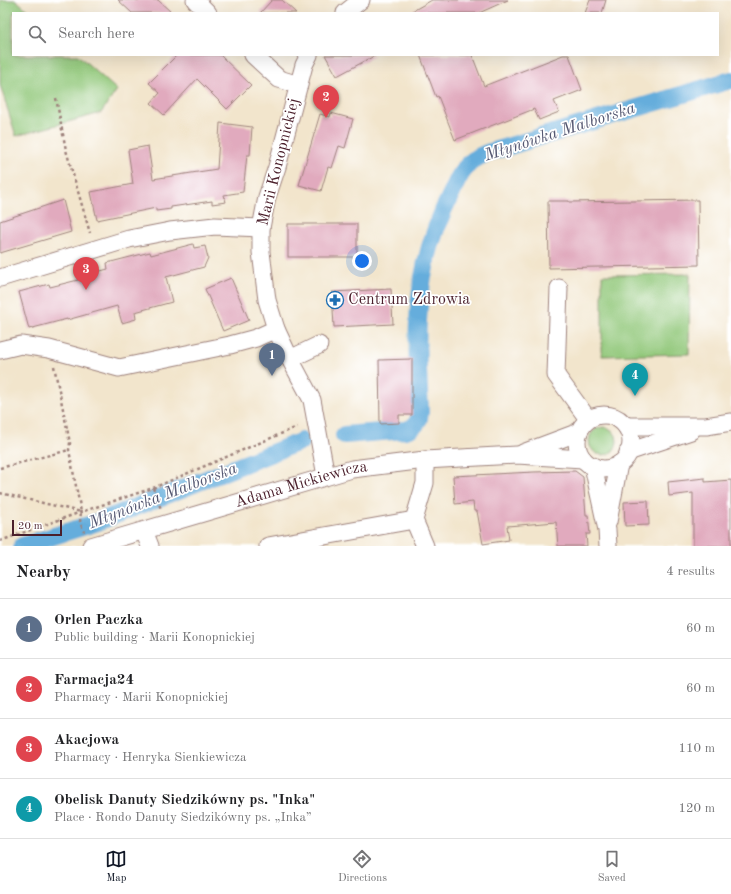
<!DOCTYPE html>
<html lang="en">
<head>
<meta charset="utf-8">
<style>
  :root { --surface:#fff; --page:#f2f2f2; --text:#202124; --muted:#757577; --line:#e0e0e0; --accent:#111827 }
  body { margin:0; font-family:"Old Standard TT",serif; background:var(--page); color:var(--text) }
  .scale { position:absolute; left:12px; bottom:10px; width:50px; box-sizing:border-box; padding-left:4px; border:2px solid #4a1f2b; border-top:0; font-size:11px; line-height:14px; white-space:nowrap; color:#4a1f2b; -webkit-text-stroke:3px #fff; paint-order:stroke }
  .you { position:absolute; left:362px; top:261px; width:14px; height:14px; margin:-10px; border:3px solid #fff; border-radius:50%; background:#1a73e8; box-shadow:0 0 0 6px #1a73e833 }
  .badge { display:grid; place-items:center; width:26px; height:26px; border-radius:50%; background:var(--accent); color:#fff; font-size:13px; font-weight:700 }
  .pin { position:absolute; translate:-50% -33px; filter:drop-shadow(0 1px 2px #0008) }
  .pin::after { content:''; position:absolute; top:21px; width:14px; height:12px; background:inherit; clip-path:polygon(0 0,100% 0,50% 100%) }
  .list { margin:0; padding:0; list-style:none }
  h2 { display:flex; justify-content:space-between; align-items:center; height:52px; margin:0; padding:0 16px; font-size:17px }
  h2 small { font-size:13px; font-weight:400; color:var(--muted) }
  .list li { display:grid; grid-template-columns:26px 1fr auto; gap:12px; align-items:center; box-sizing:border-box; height:60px; padding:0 16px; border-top:1px solid var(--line) }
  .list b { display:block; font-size:15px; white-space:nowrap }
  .list p { margin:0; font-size:13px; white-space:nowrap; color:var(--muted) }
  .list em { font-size:13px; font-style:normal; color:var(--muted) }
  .icon { flex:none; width:22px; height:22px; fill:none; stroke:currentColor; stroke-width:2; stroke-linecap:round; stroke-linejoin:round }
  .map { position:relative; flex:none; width:731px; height:546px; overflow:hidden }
  .search { position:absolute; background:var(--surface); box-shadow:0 4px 16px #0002; left:12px; right:12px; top:12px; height:44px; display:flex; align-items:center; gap:10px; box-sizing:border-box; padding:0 14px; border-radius:0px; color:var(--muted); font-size:15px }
  .sheet { height:292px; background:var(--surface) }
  nav { display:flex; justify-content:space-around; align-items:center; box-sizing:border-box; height:56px; border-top:1px solid var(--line); background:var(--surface); font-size:11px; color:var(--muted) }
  nav a { display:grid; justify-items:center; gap:2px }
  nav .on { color:var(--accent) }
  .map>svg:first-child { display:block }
</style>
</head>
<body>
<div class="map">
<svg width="731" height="546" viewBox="0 0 731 546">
  <rect width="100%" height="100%" fill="#fff"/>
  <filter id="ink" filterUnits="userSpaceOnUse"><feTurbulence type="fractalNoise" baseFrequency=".025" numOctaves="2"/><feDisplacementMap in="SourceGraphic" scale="8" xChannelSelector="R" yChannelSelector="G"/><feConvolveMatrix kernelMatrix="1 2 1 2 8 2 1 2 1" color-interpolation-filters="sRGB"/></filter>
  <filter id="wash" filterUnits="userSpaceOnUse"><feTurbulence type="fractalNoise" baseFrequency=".012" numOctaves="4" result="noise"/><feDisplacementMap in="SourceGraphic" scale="16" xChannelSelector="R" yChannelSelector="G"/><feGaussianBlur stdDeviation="0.9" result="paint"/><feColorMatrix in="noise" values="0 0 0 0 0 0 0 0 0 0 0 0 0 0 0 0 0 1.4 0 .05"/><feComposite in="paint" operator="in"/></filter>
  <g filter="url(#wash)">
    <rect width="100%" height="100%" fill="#f2e5cc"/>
    <g fill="#92c87a" stroke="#6e7452">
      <polygon points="0,0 16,0 31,13 13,13 13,55 78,55 117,90 101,113 16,136 0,85"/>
      <polygon points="690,274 689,354 602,356 602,275"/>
      <circle cx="603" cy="441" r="14"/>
    </g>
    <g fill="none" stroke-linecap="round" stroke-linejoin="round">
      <g stroke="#65addc" stroke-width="18">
        <path d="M344,435L406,430C416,427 419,422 420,412C419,382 416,351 418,321C420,275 432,230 453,190C457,181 461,171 469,164C474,158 482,155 490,152L731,80"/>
        <polyline points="22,546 98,522 302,441"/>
      </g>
    </g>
    <g id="blocks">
      <g fill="#e1aabe">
        <polygon points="118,0 158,0 172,13 132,13"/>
        <polygon points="272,0 282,0 296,13 260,13"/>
        <polygon points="432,0 508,0 479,13 409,13"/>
        <polygon points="590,0 606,0 602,13 585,13"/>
        <polygon points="177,55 220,55 251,85 227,109 197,79 164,115 151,103 160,93 149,83"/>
        <polygon points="325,55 376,55 337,76"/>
        <polygon points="420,55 472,55 484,86 563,55 569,55 582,90 554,101 559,112 539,120 534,109 455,140 438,96 436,97"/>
        <polygon points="331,113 353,119 345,148 339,146 332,168 328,167 321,191 299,185 320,114 330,117"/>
        <polygon points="220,123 252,127 250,155 247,155 243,192 224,195 226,202 212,204 212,201 171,207 171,209 156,211 156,208 97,220 91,192 133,184 128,150 148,146 153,179 217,169"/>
        <polygon points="63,200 71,232 0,253 0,221"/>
        <polygon points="698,200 699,265 549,268 548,201 569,201 569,202"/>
        <rect x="288" y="224" width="69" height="33"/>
        <polygon points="193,244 194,248 205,246 208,258 204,267 166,277 172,302 135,312 136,319 122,323 117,306 67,320 67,319 29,329 19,292 49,284 50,287 78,280 78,277 108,269 107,263 150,252 151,255"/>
        <polygon points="231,278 249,320 223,331 205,289"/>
        <polygon points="391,289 393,324 334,327 332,292"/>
        <polygon points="412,359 412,415 399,415 399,423 380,424 379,360"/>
        <polygon points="575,471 583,477 586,515 588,515 590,534 586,534 587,546 558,546 556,522 507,526 509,540 483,544 477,511 474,511 473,502 455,504 453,476 534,472"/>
        <polygon points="705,478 705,482 731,480 731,546 693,546 693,493 669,496 668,482"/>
        <polygon points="648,501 649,525 625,526 624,502"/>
      </g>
    </g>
  </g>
  <g filter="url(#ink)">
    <use href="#blocks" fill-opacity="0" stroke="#9e827c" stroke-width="1"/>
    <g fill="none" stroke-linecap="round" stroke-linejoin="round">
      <g stroke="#9e827c" stroke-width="19">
        <g id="minor">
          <polyline points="195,0 208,13"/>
          <polyline points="345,13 361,0"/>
          <polyline points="253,55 279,79 299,85"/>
          <polyline points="309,55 304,65 277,167 267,197 261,228 261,252 267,300 276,329 290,359 312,400 326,476"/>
          <polyline points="0,278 129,239 170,231 215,226 261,228"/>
          <polyline points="559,288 556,375 588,419"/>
          <polyline points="0,350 21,345 49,349 119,368 230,345 256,338 276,329"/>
          <polyline points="290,359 319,345"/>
          <circle cx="604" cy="442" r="27"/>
          <polyline points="626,426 706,426 731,422"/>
          <polyline points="628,452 691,431"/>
          <polyline points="523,453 579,432"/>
          <polyline points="593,466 607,530 608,546"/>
          <polyline points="414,520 425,483 425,460"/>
          <polyline points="608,522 619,464"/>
          <polyline points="144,531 150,546"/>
          <path id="s1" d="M91,546L352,469L425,460L517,455L583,459"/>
          <polyline points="268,546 414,520 425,546"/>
        </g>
      </g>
      <g stroke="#9e827c" stroke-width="2.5" stroke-dasharray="3 3" stroke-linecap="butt">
        <polyline points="56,98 66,150 90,233"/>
        <polyline points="54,366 70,443 69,450 81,512 80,522 84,532"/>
        <polyline points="0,468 69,450"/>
        <polyline points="153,488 161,509"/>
        <polyline points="0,493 81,512"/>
        <polyline points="0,541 81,512 153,488 297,427"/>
      </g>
      <use href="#minor" stroke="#fff" stroke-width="17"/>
    </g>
  </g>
  <defs>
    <g id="pharmacy-ring" transform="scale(0.9)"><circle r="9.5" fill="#fff" stroke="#1f6fb2" stroke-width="1.5"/><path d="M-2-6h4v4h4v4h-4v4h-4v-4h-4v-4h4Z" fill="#1f6fb2"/></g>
  </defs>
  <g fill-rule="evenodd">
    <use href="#pharmacy-ring" x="335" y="300"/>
  </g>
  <g text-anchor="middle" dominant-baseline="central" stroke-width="3.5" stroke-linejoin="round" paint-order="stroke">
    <g font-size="16" fill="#4a1f2b" stroke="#fff">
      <text transform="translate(279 162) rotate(-76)">Marii Konopnickiej</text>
      <text stroke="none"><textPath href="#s1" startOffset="219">Adama Mickiewicza</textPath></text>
    </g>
    <g font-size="16" fill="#4a1f2b" stroke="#fff" text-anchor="start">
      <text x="348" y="300">Centrum Zdrowia</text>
    </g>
    <g font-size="17" font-style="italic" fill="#555872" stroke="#fff">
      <text transform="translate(560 132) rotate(-18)">Młynówka Malborska</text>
      <text transform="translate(163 496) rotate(-21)">Młynówka Malborska</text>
    </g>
  </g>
</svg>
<div class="scale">20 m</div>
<div class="you"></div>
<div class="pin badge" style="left:272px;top:376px;background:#5c6f8a">1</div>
<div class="pin badge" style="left:326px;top:118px;background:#e0444e">2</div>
<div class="pin badge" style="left:86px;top:290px;background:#e0444e">3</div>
<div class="pin badge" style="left:635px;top:396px;background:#0f9aa8">4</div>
<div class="search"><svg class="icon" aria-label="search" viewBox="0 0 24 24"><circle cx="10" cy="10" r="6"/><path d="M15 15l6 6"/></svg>Search here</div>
</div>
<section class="sheet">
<h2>Nearby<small>4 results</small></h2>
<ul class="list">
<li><span class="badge" style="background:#5c6f8a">1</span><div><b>Orlen Paczka</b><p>Public building · Marii Konopnickiej</p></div><em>60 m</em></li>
<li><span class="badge" style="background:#e0444e">2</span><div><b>Farmacja24</b><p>Pharmacy · Marii Konopnickiej</p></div><em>60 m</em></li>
<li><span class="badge" style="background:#e0444e">3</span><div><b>Akacjowa</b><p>Pharmacy · Henryka Sienkiewicza</p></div><em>110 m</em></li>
<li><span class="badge" style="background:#0f9aa8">4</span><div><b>Obelisk Danuty Siedzikówny ps. &quot;Inka&quot;</b><p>Place · Rondo Danuty Siedzikówny ps. „Inka”</p></div><em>120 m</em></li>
</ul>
</section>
<nav>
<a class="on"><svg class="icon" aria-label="map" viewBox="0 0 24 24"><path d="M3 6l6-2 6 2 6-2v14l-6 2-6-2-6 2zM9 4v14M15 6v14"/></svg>Map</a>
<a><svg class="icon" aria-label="directions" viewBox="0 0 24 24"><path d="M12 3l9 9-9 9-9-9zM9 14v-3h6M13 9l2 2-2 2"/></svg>Directions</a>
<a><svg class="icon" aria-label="saved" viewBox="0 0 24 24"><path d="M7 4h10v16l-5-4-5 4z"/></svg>Saved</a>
</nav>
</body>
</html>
